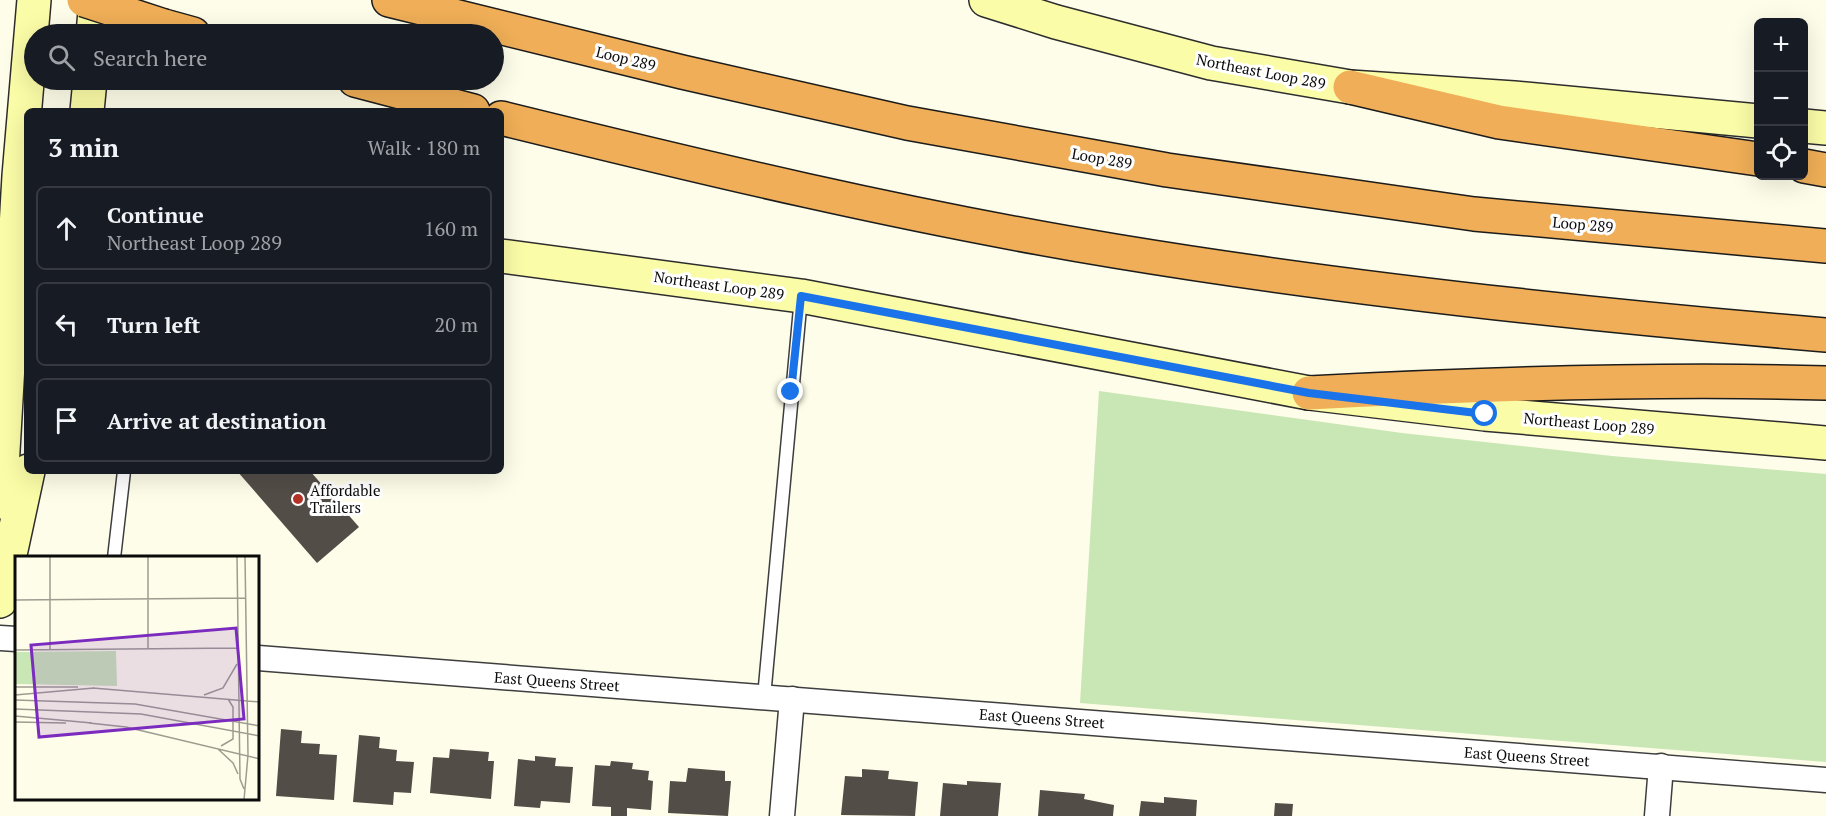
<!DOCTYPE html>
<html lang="en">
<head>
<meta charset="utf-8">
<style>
  :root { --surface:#171b24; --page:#20242c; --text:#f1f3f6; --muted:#9ea1a6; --line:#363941 }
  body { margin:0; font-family:"PT Serif",serif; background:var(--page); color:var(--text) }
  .controls { position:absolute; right:18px; top:18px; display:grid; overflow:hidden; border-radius:9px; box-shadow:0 6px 24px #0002 }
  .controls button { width:54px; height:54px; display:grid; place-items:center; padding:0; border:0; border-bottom:2px solid var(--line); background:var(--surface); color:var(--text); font:30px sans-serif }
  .stop { position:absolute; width:18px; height:18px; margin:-14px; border:4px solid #1a73e8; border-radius:50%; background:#fff }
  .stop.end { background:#1a73e8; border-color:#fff; box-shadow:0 2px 6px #0008 }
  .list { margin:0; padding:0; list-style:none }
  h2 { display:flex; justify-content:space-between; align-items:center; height:78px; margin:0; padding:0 24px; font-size:26px }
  h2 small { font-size:20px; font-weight:400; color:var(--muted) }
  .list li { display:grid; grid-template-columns:39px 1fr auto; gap:18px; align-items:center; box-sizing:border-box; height:84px; margin:0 12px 12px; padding:0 12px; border:2px solid var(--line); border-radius:9px }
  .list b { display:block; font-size:22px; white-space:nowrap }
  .list p { margin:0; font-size:20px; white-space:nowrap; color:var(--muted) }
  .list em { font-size:20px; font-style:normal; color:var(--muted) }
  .icon { flex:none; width:33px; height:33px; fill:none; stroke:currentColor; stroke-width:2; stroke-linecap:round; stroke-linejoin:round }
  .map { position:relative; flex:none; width:1826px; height:816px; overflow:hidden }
  .search { position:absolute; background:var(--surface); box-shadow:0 6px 24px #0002; left:24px; top:24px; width:480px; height:66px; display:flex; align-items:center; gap:15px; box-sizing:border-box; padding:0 21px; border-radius:33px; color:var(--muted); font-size:22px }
  .panel { position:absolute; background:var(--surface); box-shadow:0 6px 24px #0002; left:24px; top:108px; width:480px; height:366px; border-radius:9px }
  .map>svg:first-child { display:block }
</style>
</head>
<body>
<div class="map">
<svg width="1826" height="816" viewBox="0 0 1826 816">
  <rect width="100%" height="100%" fill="#fefde9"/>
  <polygon fill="#c9e6b5" points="1099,391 1402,433 1612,456 1826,474 1826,762 1080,703"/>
  <g fill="#534d48">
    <polygon points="237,471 310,471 359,527 317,563"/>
    <polygon points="281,729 302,731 301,743 320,744 319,754 337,755 334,800 276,796"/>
    <polygon points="359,735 380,737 379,748 397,750 396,761 414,762 411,793 394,792 393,805 353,802"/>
    <polygon points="450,749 489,752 488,761 494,761 491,799 430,793 433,757 449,758"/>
    <polygon points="535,756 556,758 555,766 573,767 570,803 541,801 540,808 514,806 518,759 535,761"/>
    <polygon points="611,761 633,763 632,769 649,771 648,780 653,781 651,810 627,808 627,816 611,816 611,807 592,806 595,765 610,766"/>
    <polygon points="688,768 725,771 725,781 731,781 728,816 668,813 670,781 686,782"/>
    <polygon points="862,769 889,771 888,779 918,782 915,816 841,815 845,776 862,777"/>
    <polygon points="967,781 1001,783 998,816 940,816 943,783 967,785"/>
    <polygon points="1040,790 1085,794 1084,799 1114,805 1113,816 1038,816"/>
    <polygon points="1164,797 1197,800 1196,816 1139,816 1141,801 1164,803"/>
    <polygon points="1275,803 1293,804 1292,816 1274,816"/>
  </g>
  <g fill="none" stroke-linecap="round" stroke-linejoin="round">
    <g stroke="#3e3e3e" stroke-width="15">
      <g id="lane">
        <polyline points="114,558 124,471"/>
        <polyline points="764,697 801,297"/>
      </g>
    </g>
    <g stroke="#3e3e3e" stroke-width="27">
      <g id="street">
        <polyline points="0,638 16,639"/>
        <polyline points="258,658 1826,780"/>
        <polyline points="782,816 792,699"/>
        <polyline points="1657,816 1661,766"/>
      </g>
    </g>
    <g stroke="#2d2d2d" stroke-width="36">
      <g id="secondary">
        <polyline points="986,0 1056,22 1211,63 1350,87 1514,98 1758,121"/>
        <polyline points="93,34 96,0"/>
        <polyline points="87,111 90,80"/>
        <polyline points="1804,126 1826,128"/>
        <polyline points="501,256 801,296 1309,393 1485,414 1826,443"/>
        <polyline points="0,502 19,176 34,0"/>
        <polyline points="0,601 28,471"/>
      </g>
    </g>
    <g stroke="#1c1c1c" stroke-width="36">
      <g id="highway">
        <polyline points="389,0 682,72 907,123 1167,170 1474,214 1826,246"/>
        <polyline points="164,26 193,34"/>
        <polyline points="355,80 473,111"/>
        <polyline points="1350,87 1499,122 1758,159"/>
        <path d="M501,118C704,168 908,217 1115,251C1351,290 1588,315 1826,335"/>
        <polyline points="1804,166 1826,170"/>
        <path d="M1309,393C1481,384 1654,378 1826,383"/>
      </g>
    </g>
    <use href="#lane" stroke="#fff" stroke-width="12"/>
    <use href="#street" stroke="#fff" stroke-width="24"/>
    <use href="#secondary" stroke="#fbfca7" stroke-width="33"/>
    <use href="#highway" stroke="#efae57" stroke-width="33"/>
    <g stroke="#1c1c1c" stroke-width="36" stroke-linecap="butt">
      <polyline id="highway-bridge" points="84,0 164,26"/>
    </g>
    <use href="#highway-bridge" stroke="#efae57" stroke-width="33"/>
  </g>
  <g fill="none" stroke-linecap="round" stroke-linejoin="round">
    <polyline stroke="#1a73e8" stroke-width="8" points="791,392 801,296 1309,393 1485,414"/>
  </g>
  <circle fill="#b43329" stroke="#fff" stroke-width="2" cx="298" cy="499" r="6"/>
  <g text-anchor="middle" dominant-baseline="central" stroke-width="6" stroke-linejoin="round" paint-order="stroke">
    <g font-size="15" fill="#0b0b0b" stroke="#fff">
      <text transform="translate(626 58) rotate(14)">Loop 289</text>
      <text transform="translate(1261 71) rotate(11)">Northeast Loop 289</text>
      <text transform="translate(1102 158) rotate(10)">Loop 289</text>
      <text transform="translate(1583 224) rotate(5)">Loop 289</text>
      <text transform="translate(719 285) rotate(8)">Northeast Loop 289</text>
      <text transform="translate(1589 423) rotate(5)">Northeast Loop 289</text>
      <text transform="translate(557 681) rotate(4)">East Queens Street</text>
      <text transform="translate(1042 718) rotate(4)">East Queens Street</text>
      <text transform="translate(1527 756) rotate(4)">East Queens Street</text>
    </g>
    <g font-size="15" fill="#0b0b0b" stroke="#fff" text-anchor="start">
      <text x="310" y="490">Affordable<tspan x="310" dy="17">Trailers</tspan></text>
    </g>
  </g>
  <g transform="translate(15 556)">
    <rect width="244" height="244" fill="#fefde9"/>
    <path d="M101,95L102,130L0,128V96Z" fill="#c9e6b5"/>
    <path fill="none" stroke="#9d9c90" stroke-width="1.5" d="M35,0V93M133,0V92M222,0L225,223L229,233M0,44L230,42M0,94L223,92M0,131H63M78,132L245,146M0,139L79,132M189,139L208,132L222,108M0,144L120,148L245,170M0,153L126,158L245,180M0,160L77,167M0,166L51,167M74,167L111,171L245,203M206,190L218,183V151L213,143M203,193L218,207L223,218M229,244L233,199L230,0"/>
    <path fill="#7b2cbf" fill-opacity="0.15" stroke="#7b2cbf" stroke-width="3" d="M221,72L229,163L24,181L16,89Z"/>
    <rect width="244" height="244" fill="none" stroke="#0b0b0b" stroke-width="3"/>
  </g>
</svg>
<div class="controls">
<button>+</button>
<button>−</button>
<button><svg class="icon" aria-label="locate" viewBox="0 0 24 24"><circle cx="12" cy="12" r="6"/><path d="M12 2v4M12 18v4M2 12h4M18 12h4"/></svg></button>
</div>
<div class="stop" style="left:1485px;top:414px"></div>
<div class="stop end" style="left:791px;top:392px"></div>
<div class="search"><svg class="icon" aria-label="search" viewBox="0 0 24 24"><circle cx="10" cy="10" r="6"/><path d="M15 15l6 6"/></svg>Search here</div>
<section class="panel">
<h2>3 min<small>Walk · 180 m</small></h2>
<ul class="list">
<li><svg class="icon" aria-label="ahead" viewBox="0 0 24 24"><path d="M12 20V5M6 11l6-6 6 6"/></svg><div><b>Continue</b><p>Northeast Loop 289</p></div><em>160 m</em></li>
<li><svg class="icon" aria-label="left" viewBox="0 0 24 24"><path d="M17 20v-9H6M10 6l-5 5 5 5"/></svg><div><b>Turn left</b></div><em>20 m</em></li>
<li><svg class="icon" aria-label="arrive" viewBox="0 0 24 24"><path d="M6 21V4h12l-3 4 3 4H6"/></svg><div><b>Arrive at destination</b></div></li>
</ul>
</section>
</div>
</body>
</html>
